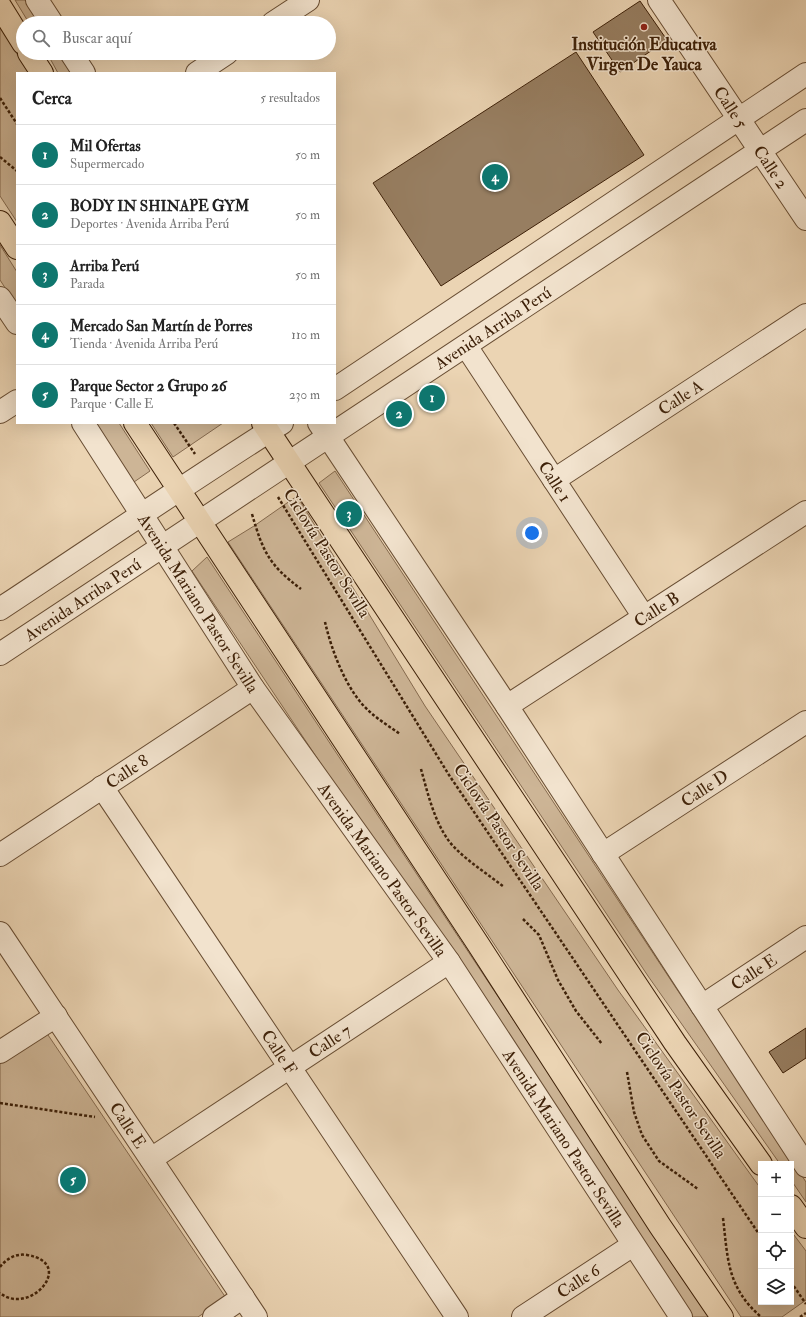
<!DOCTYPE html>
<html lang="es">
<head>
<meta charset="utf-8">
<style>
  :root { --surface:#fff; --page:#f6f6f6; --text:#222; --muted:#767676; --line:#e0e0e0; --accent:#0f766e }
  body { margin:0; font-family:"IM FELL Double Pica",serif; background:var(--page); color:var(--text) }
  .controls { position:absolute; right:12px; bottom:12px; display:grid; overflow:hidden; border-radius:0px; box-shadow:0 4px 16px #0002 }
  .controls button { width:36px; height:36px; display:grid; place-items:center; padding:0; border:0; border-bottom:1px solid var(--line); background:var(--surface); color:var(--text); font:20px sans-serif }
  .you { position:absolute; left:532px; top:533px; width:14px; height:14px; margin:-10px; border:3px solid #fff; border-radius:50%; background:#1a73e8; box-shadow:0 0 0 6px #1a73e833 }
  .badge { display:grid; place-items:center; width:26px; height:26px; border-radius:50%; background:var(--accent); color:#fff; font-size:13px; font-weight:700 }
  .pin { position:absolute; translate:-50% -50%; border:2px solid #fff; box-shadow:0 1px 4px #0006 }
  .list { margin:0; padding:0; list-style:none }
  h2 { display:flex; justify-content:space-between; align-items:center; height:52px; margin:0; padding:0 16px; font-size:17px }
  h2 small { font-size:13px; font-weight:400; color:var(--muted) }
  .list li { display:grid; grid-template-columns:26px 1fr auto; gap:12px; align-items:center; box-sizing:border-box; height:60px; padding:0 16px; border-top:1px solid var(--line) }
  .list b { display:block; font-size:15px; white-space:nowrap }
  .list p { margin:0; font-size:13px; white-space:nowrap; color:var(--muted) }
  .list em { font-size:13px; font-style:normal; color:var(--muted) }
  .icon { flex:none; width:22px; height:22px; fill:none; stroke:currentColor; stroke-width:2; stroke-linecap:round; stroke-linejoin:round }
  .map { position:relative; flex:none; width:806px; height:1317px; overflow:hidden }
  .search { position:absolute; background:var(--surface); box-shadow:0 4px 16px #0002; left:16px; top:16px; width:320px; height:44px; display:flex; align-items:center; gap:10px; box-sizing:border-box; padding:0 14px; border-radius:22px; color:var(--muted); font-size:15px }
  .panel { position:absolute; background:var(--surface); box-shadow:0 4px 16px #0002; left:16px; top:72px; width:320px; height:352px; border-radius:0px }
  .map>svg:first-child { display:block }
</style>
</head>
<body>
<div class="map">
<svg width="806" height="1317" viewBox="0 0 806 1317">
  <rect width="100%" height="100%" fill="#ebd4b3"/>
  <filter id="stains"><feTurbulence type="fractalNoise" baseFrequency=".005" numOctaves="4"/><feColorMatrix values="0 0 0 0 .2 0 0 0 0 .09 0 0 0 0 .02 0 0 0 .5 -.17"/></filter>
  <radialGradient id="worn" r=".72"><stop offset=".6" stop-color="#630" stop-opacity="0"/><stop offset="1" stop-color="#630" stop-opacity=".3"/></radialGradient>
  <g fill="#cdb596" stroke="#856a4f">
    <polygon points="15,0 25,0 40,23 29,23"/>
    <polygon points="0,27 29,73 17,73 17,222 0,196"/>
    <polygon points="47,53 59,53 72,73 58,73"/>
    <polygon points="0,245 17,272 17,306 0,280"/>
    <polygon points="95,423 119,423 150,471 134,482"/>
    <polygon points="151,423 223,423 173,457"/>
    <polygon points="335,471 676,988 806,1182 806,1202 791,1180 791,1164 780,1164 648,976 319,483"/>
    <polygon points="297,496 425,706 618,990 761,1189 761,1302 791,1302 791,1231 806,1251 806,1300 782,1317 741,1317 228,542 254,526"/>
    <path d="M207,557C374,811 543,1063 710,1317H691L192,571Z"/>
    <polygon points="46,1032 226,1298 198,1317 0,1317 0,1062"/>
  </g>
  <g fill="#977e61" stroke="#3d2008">
    <polygon points="640,1 667,40 620,72 593,32"/>
    <polygon points="576,52 644,155 441,286 373,183"/>
    <polygon points="806,1028 806,1058 783,1073 769,1052"/>
  </g>
  <g fill="none" stroke-linecap="round" stroke-linejoin="round">
    <g stroke="#684d33" stroke-width="24">
      <g id="minor">
        <polyline points="37,0 52,23"/>
        <path id="s1" d="M659,0L806,219"/>
        <polyline points="273,23 308,0"/>
        <polyline points="71,53 84,73"/>
        <polyline points="197,73 227,53"/>
        <polyline points="0,298 17,323"/>
        <path id="s2" d="M466,346L644,617"/>
        <polyline points="335,389 806,74"/>
        <polyline points="0,412 17,401"/>
        <path id="s3" d="M83,423L253,688L449,962L681,1317"/>
        <polyline points="319,423 507,706 806,1166"/>
        <path id="s4" d="M554,480L806,315"/>
        <path d="M0,609C94,547 187,483 282,423"/>
        <path id="s5" d="M0,654L806,120"/>
        <path id="s6" d="M507,706L806,512"/>
        <path id="s7" d="M102,787L457,1317"/>
        <path id="s8" d="M603,854L806,722"/>
        <path id="s9" d="M0,855L253,688"/>
        <path id="s10" d="M0,933L256,1317"/>
        <path id="s11" d="M702,1006L806,937"/>
        <polyline points="0,1052 56,1016"/>
        <path id="s12" d="M151,1159L449,962"/>
        <polyline points="214,1317 243,1297"/>
        <path id="s13" d="M523,1317L633,1245"/>
      </g>
    </g>
    <g stroke="#3d2008" stroke-width="24">
      <g id="major">
        <polyline points="0,6 23,43"/>
        <polyline points="29,53 42,73"/>
        <polyline points="0,222 17,248"/>
        <polyline points="135,423 478,944 660,1226 722,1317"/>
        <polyline points="263,423 675,1043 761,1164"/>
        <polyline points="791,1206 806,1227"/>
      </g>
    </g>
    <g stroke="#3d2008" stroke-width="2.5" stroke-dasharray="3 2" stroke-linecap="butt">
      <polyline points="0,98 17,124"/>
      <polyline points="0,157 17,171"/>
      <polyline points="174,423 195,454"/>
      <polyline points="278,497 449,775 761,1237"/>
      <path d="M252,514C263,552 269,565 301,589"/>
      <path d="M325,622C332,652 347,692 370,712C379,720 390,727 400,734"/>
      <path d="M421,769C428,794 436,830 456,849C470,863 489,875 504,887"/>
      <polyline points="523,919 539,935 558,980 576,1011 602,1044"/>
      <polyline points="627,1072 634,1112 642,1135 659,1161 698,1189"/>
      <polyline points="0,1103 95,1117"/>
      <path d="M723,1218C728,1260 727,1287 761,1317"/>
      <path d="M0,1267C6,1259 16,1253 27,1255C77,1263 30,1317 0,1293"/>
      <polyline points="791,1282 806,1304"/>
      <polyline points="800,1317 806,1313"/>
    </g>
    <use href="#minor" stroke="#f2e3ce" stroke-width="22"/>
    <use href="#major" stroke="#ebd4b3" stroke-width="22"/>
  </g>
  <circle fill="#8f2418" stroke="#f2e3ce" stroke-width="1.5" cx="644" cy="27" r="4"/>
  <g text-anchor="middle" dominant-baseline="central" stroke-width="3" stroke-linejoin="round" paint-order="stroke">
    <g font-size="17" font-weight="bold" fill="#3d2008" stroke="#f2e3ce">
      <text x="644" y="44">Institución Educativa<tspan x="644" dy="20">Virgen De Yauca</tspan></text>
    </g>
    <g font-size="17" fill="#3d2008" stroke="#f2e3ce">
      <text stroke="none"><textPath href="#s1" startOffset="129">Calle 5</textPath></text>
      <text stroke="none"><textPath href="#s1" startOffset="201">Calle 2</textPath></text>
      <text stroke="none"><textPath href="#s5" startOffset="591">Avenida Arriba Perú</textPath></text>
      <text stroke="none"><textPath href="#s4" startOffset="151">Calle A</textPath></text>
      <text stroke="none"><textPath href="#s2" startOffset="162">Calle 1</textPath></text>
      <text transform="translate(327 553) rotate(58)">Ciclovía Pastor Sevilla</text>
      <text stroke="none"><textPath href="#s5" startOffset="99">Avenida Arriba Perú</textPath></text>
      <text stroke="none"><textPath href="#s3" startOffset="214">Avenida Mariano Pastor Sevilla</textPath></text>
      <text stroke="none"><textPath href="#s6" startOffset="178">Calle B</textPath></text>
      <text stroke="none"><textPath href="#s9" startOffset="152">Calle 8</textPath></text>
      <text stroke="none"><textPath href="#s8" startOffset="121">Calle D</textPath></text>
      <text transform="translate(499 827) rotate(56)">Ciclovía Pastor Sevilla</text>
      <text stroke="none"><textPath href="#s3" startOffset="538">Avenida Mariano Pastor Sevilla</textPath></text>
      <text stroke="none"><textPath href="#s11" startOffset="62">Calle E</textPath></text>
      <text stroke="none"><textPath href="#s12" startOffset="214">Calle 7</textPath></text>
      <text stroke="none"><textPath href="#s7" startOffset="319">Calle F</textPath></text>
      <text transform="translate(681 1095) rotate(56)">Ciclovía Pastor Sevilla</text>
      <text stroke="none"><textPath href="#s10" startOffset="231">Calle E</textPath></text>
      <text stroke="none"><textPath href="#s3" startOffset="862">Avenida Mariano Pastor Sevilla</textPath></text>
      <text stroke="none"><textPath href="#s13" startOffset="66">Calle 6</textPath></text>
    </g>
  </g>
  <rect width="100%" height="100%" filter="url(#stains)"/>
  <rect width="100%" height="100%" fill="url(#worn)"/>
</svg>
<div class="controls">
<button>+</button>
<button>−</button>
<button><svg class="icon" aria-label="locate" viewBox="0 0 24 24"><circle cx="12" cy="12" r="6"/><path d="M12 2v4M12 18v4M2 12h4M18 12h4"/></svg></button>
<button><svg class="icon" aria-label="layers" viewBox="0 0 24 24"><path d="M12 4l9 5-9 5-9-5zM3 14l9 5 9-5"/></svg></button>
</div>
<div class="you"></div>
<div class="pin badge" style="left:432px;top:398px">1</div>
<div class="pin badge" style="left:399px;top:414px">2</div>
<div class="pin badge" style="left:349px;top:514px">3</div>
<div class="pin badge" style="left:495px;top:177px">4</div>
<div class="pin badge" style="left:73px;top:1180px">5</div>
<div class="search"><svg class="icon" aria-label="search" viewBox="0 0 24 24"><circle cx="10" cy="10" r="6"/><path d="M15 15l6 6"/></svg>Buscar aquí</div>
<section class="panel">
<h2>Cerca<small>5 resultados</small></h2>
<ul class="list">
<li><span class="badge">1</span><div><b>Mil Ofertas</b><p>Supermercado</p></div><em>50 m</em></li>
<li><span class="badge">2</span><div><b>BODY IN SHINAPE GYM</b><p>Deportes · Avenida Arriba Perú</p></div><em>50 m</em></li>
<li><span class="badge">3</span><div><b>Arriba Perú</b><p>Parada</p></div><em>50 m</em></li>
<li><span class="badge">4</span><div><b>Mercado San Martín de Porres</b><p>Tienda · Avenida Arriba Perú</p></div><em>110 m</em></li>
<li><span class="badge">5</span><div><b>Parque Sector 2 Grupo 26</b><p>Parque · Calle E</p></div><em>230 m</em></li>
</ul>
</section>
</div>
</body>
</html>
